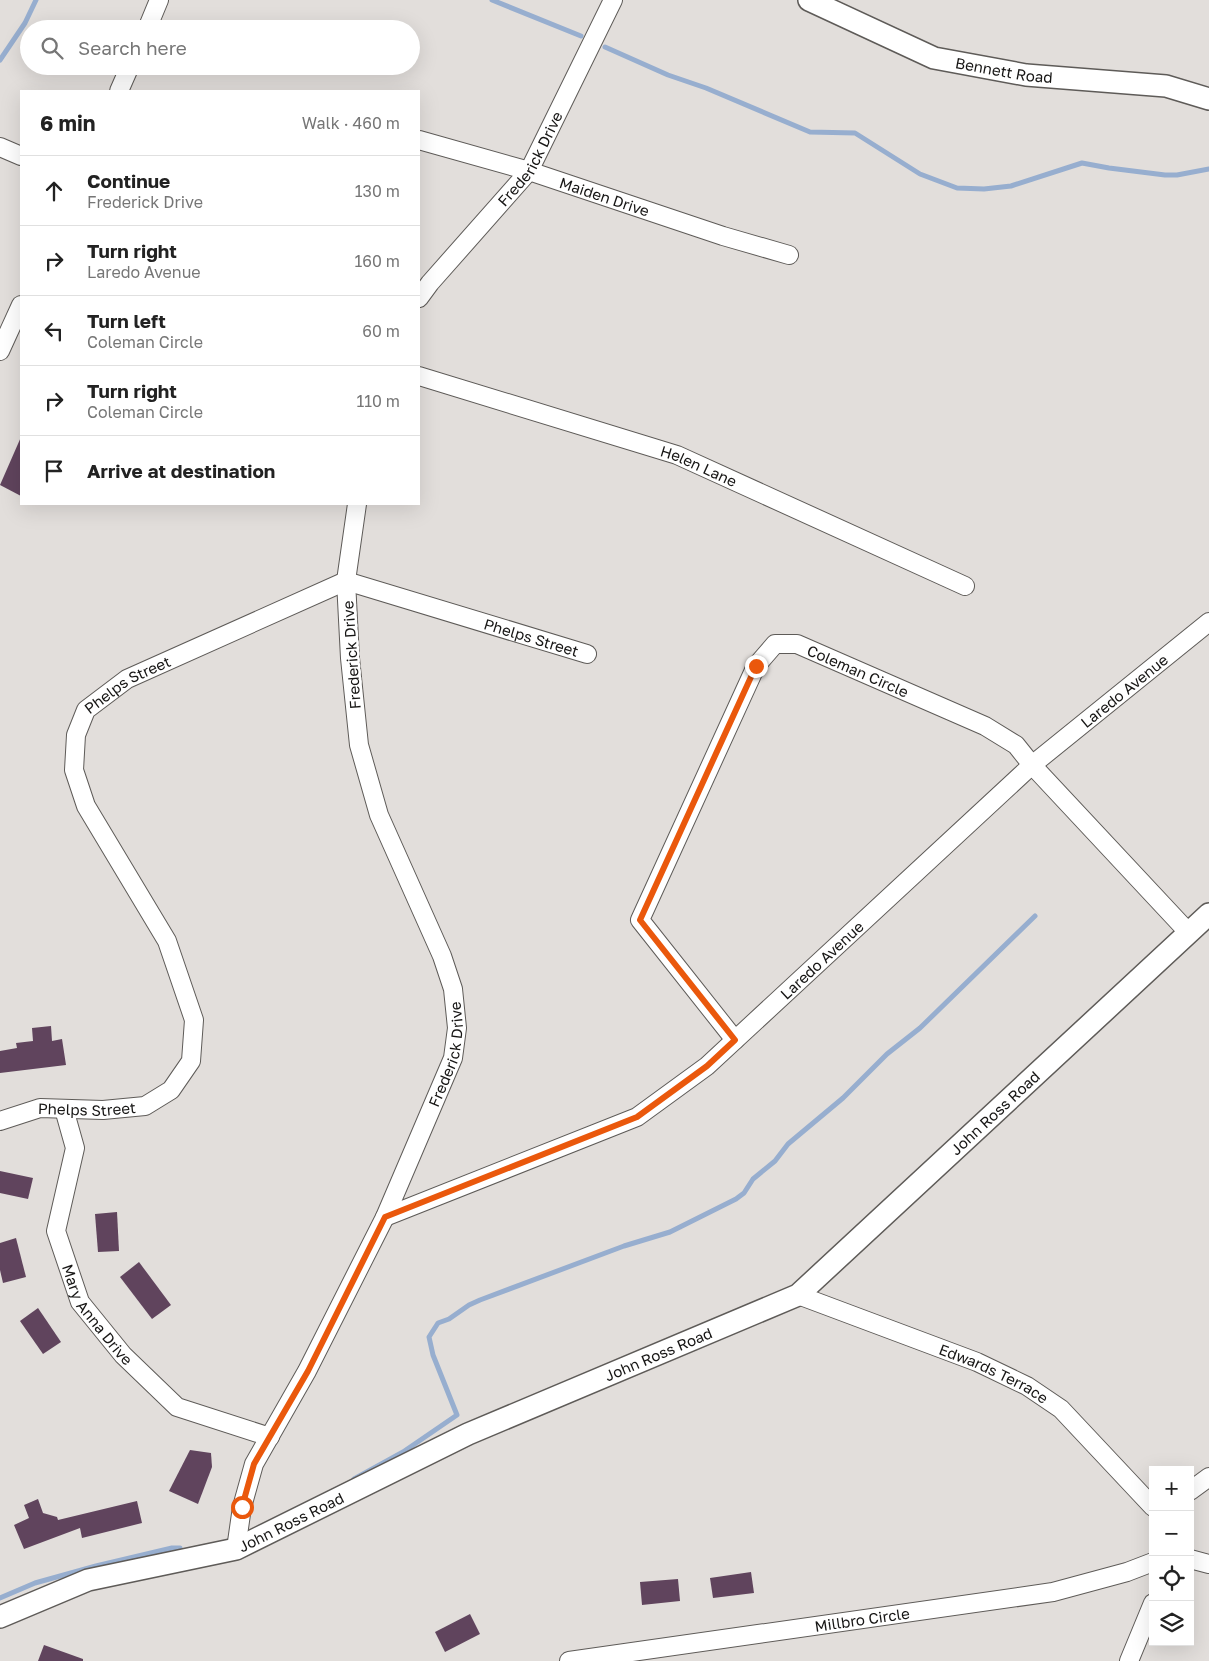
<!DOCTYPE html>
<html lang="en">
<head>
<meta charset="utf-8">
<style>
  :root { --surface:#fff; --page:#f2f2f2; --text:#222; --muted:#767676; --line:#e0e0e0 }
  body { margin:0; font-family:"Golos Text",sans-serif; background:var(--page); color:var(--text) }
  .controls { position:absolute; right:15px; bottom:15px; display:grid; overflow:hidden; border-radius:0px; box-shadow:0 5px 20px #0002 }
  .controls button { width:45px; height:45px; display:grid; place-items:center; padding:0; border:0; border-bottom:1px solid var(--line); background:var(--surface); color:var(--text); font:25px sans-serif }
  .stop { position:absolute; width:15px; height:15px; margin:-11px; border:4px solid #ea580c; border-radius:50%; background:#fff }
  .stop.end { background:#ea580c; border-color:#fff; box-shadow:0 1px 5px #0008 }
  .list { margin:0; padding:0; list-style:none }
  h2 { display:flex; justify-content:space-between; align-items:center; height:65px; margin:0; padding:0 20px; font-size:21px }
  h2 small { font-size:16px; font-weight:400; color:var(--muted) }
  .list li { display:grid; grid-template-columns:32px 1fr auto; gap:15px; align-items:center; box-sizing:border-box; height:70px; padding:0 20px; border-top:1px solid var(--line) }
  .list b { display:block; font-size:19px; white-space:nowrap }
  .list p { margin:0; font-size:16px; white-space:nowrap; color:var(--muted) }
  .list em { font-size:16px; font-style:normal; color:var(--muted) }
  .icon { flex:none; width:28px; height:28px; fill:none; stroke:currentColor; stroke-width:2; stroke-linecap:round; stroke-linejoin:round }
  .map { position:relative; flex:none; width:1209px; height:1661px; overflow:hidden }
  .search { position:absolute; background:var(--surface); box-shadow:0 5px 20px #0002; left:20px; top:20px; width:400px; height:55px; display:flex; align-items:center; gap:12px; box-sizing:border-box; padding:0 18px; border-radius:28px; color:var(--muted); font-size:19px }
  .panel { position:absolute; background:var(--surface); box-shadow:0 5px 20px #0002; left:20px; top:90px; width:400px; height:415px; border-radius:0px }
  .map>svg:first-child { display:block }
</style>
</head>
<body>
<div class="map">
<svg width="1209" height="1661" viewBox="0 0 1209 1661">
  <rect width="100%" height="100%" fill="#e2dedb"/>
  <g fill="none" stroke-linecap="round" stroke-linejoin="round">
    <g stroke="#97aecf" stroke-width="5">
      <polyline points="492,0 581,36"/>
      <polyline points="605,47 668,75 706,88 810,132 855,133 920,174 957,188 984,189 1011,186 1082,163 1109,168 1165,175 1177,175 1209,169"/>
      <polyline points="0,60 25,23 36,0"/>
      <polyline points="354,1479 403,1452 457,1415 433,1355 429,1337 438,1323 449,1319 469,1305 480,1300 624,1246 670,1232 736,1199 744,1193 753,1179 775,1161 788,1144 843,1098 887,1054 920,1028 1035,916"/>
      <polyline points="0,1598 35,1583 96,1566 172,1548 180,1548"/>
    </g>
  </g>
  <g fill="#60445d">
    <polygon points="21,437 21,496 0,485"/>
    <polygon points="51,1026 52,1041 62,1039 66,1065 0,1073 0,1051 17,1048 16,1043 33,1041 32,1028"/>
    <polygon points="0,1171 33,1178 28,1199 0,1193"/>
    <polygon points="117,1212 119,1251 98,1252 95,1214"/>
    <polygon points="16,1238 26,1277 3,1283 0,1270 0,1243"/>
    <polygon points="139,1262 171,1305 152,1319 120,1277"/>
    <polygon points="38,1308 61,1342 43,1354 20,1321"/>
    <polygon points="190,1450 211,1453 212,1467 198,1504 169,1491"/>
    <polygon points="38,1499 43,1513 57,1517 58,1520 137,1501 142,1523 82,1538 80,1528 24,1549 14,1525 29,1518 24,1505"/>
    <polygon points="751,1572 754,1593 713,1598 710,1578"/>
    <polygon points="678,1579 680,1601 642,1605 640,1582"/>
    <polygon points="470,1614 480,1634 445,1652 435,1632"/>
    <polygon points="44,1645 83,1659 83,1661 38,1661"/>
  </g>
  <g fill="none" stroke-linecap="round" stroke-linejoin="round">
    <g stroke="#5e5b58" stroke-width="20">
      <g id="minor">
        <polyline points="147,29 159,0"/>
        <polyline points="119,91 130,66"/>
        <path id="s1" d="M419,140L529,171L723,236L789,255"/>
        <polyline points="0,147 21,156"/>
        <path id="s2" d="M419,298L430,283L529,171L613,0"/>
        <polyline points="0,351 21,305"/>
        <path id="s3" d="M419,376L677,455L965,586"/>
        <path id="s4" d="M735,1040L640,920L756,666L775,644H797L985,726L1016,745L1032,765L1188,932"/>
        <path id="s5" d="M64,1109L75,1148L56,1231L80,1302L123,1355L177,1407L270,1437"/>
        <path id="s6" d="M0,1121L40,1108L103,1110L145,1106L171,1090L191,1061L194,1020L167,941L86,806L74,770L76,735L86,710L127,679L346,581L587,654"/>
        <path id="s7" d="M385,1217L637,1117L707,1066L1032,765L1209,622"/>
        <path id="s8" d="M798,1295L977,1362L1027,1386L1061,1409L1153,1507"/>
        <polyline points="1190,1491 1209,1477"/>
        <path id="s9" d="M236,1549L242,1507L254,1464L307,1371L385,1217L453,1058L457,1028L453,989L442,956L379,815L359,745L350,658L346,581L357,504"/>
        <polyline points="1190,1559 1209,1564"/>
        <path id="s10" d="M569,1661L1053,1592L1127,1572L1153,1562"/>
        <polyline points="1129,1661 1153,1603"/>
      </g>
    </g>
    <g stroke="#5e5b58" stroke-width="24">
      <g id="tertiary">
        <path id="s11" d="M809,0L934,58L1026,75L1166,86L1209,99"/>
        <path id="s12" d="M0,1617L88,1580L236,1549L468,1434L798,1295L1209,914"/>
      </g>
    </g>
    <use href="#minor" stroke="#fff" stroke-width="18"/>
    <use href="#tertiary" stroke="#fff" stroke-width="21"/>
  </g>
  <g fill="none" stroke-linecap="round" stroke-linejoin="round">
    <polyline stroke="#ea580c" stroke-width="6" points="242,1507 254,1464 308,1371 385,1217 637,1117 707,1066 735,1040 640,920 756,666"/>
  </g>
  <g text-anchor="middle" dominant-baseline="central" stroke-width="5" stroke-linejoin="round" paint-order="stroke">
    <g font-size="15" fill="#161514" stroke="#fff">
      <text stroke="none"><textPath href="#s11" startOffset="209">Bennett Road</textPath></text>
      <text stroke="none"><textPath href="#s2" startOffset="179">Frederick Drive</textPath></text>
      <text stroke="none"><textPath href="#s1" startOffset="194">Maiden Drive</textPath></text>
      <text stroke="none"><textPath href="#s3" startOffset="294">Helen Lane</textPath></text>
      <text stroke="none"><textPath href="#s6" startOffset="1080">Phelps Street</textPath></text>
      <text transform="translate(351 655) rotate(-94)">Frederick Drive</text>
      <text stroke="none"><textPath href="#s4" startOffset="550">Coleman Circle</textPath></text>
      <text stroke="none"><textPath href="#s6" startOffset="644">Phelps Street</textPath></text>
      <text stroke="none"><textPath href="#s7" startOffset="919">Laredo Avenue</textPath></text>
      <text stroke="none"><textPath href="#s7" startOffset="514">Laredo Avenue</textPath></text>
      <text stroke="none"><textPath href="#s9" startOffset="542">Frederick Drive</textPath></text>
      <text stroke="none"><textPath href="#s6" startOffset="89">Phelps Street</textPath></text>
      <text stroke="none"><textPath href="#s12" startOffset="1132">John Ross Road</textPath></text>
      <text stroke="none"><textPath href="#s5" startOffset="220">Mary Anna Drive</textPath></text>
      <text stroke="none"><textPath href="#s12" startOffset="712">John Ross Road</textPath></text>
      <text stroke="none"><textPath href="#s8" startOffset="211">Edwards Terrace</textPath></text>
      <text stroke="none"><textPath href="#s12" startOffset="308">John Ross Road</textPath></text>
      <text stroke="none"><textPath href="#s10" startOffset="296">Millbro Circle</textPath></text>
    </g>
  </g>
</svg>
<div class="controls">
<button>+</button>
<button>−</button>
<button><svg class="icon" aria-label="locate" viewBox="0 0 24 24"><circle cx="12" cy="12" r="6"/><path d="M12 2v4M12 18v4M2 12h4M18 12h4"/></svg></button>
<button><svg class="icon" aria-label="layers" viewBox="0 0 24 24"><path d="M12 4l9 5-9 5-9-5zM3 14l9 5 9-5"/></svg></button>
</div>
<div class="stop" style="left:242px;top:1507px"></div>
<div class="stop end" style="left:756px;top:666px"></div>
<div class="search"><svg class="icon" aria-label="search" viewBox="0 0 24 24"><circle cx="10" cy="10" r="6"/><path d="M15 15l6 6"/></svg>Search here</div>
<section class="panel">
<h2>6 min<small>Walk · 460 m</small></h2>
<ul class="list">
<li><svg class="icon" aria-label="ahead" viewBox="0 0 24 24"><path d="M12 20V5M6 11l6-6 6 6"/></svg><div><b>Continue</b><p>Frederick Drive</p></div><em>130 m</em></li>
<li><svg class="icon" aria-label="right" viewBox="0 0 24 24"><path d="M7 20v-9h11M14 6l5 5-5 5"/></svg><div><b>Turn right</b><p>Laredo Avenue</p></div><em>160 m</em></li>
<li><svg class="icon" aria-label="left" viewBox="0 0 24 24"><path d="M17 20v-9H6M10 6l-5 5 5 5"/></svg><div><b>Turn left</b><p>Coleman Circle</p></div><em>60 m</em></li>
<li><svg class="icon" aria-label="right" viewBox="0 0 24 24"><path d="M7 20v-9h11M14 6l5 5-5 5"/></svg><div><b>Turn right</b><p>Coleman Circle</p></div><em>110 m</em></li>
<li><svg class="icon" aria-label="arrive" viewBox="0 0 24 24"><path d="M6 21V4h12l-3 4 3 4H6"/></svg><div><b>Arrive at destination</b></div></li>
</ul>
</section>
</div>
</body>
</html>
